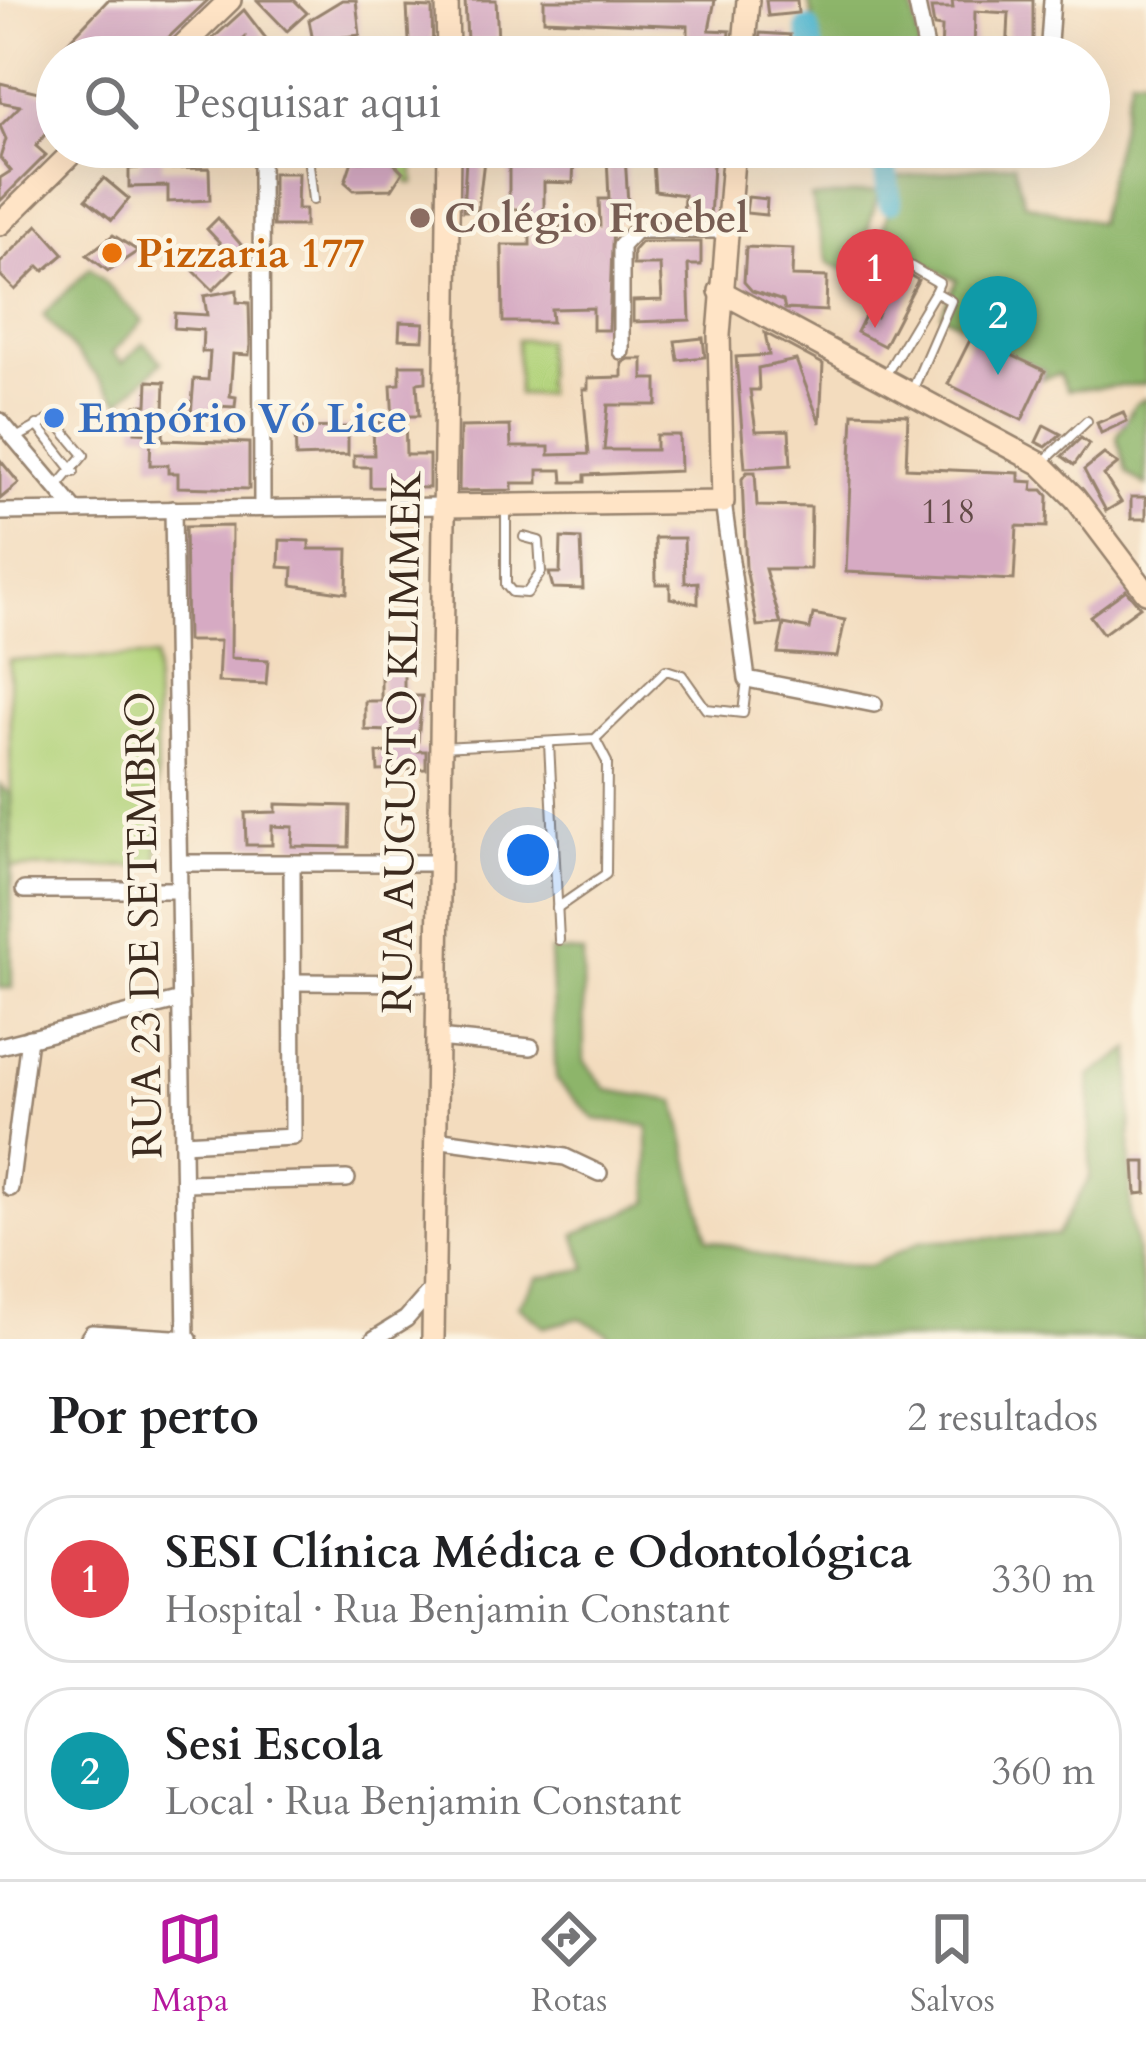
<!DOCTYPE html>
<html lang="pt">
<head>
<meta charset="utf-8">
<style>
  :root { --surface:#fff; --page:#f2f2f2; --text:#202124; --muted:#757577; --line:#e0e0e0; --accent:#b5179e }
  body { margin:0; font-family:Cardo,serif; background:var(--page); color:var(--text) }
  .you { position:absolute; left:528px; top:855px; width:42px; height:42px; margin:-30px; border:9px solid #fff; border-radius:50%; background:#1a73e8; box-shadow:0 0 0 18px #1a73e833 }
  .badge { display:grid; place-items:center; width:78px; height:78px; border-radius:50%; background:var(--accent); color:#fff; font-size:39px; font-weight:700 }
  .pin { position:absolute; translate:-50% -99px; filter:drop-shadow(0 3px 6px #0008) }
  .pin::after { content:''; position:absolute; top:63px; width:42px; height:36px; background:inherit; clip-path:polygon(0 0,100% 0,50% 100%) }
  .list { margin:0; padding:0; list-style:none }
  h2 { display:flex; justify-content:space-between; align-items:center; height:156px; margin:0; padding:0 48px; font-size:51px }
  h2 small { font-size:39px; font-weight:400; color:var(--muted) }
  .list li { display:grid; grid-template-columns:78px 1fr auto; gap:36px; align-items:center; box-sizing:border-box; height:168px; margin:0 24px 24px; padding:0 24px; border:3px solid var(--line); border-radius:48px }
  .list b { display:block; font-size:45px; white-space:nowrap }
  .list p { margin:0; font-size:39px; white-space:nowrap; color:var(--muted) }
  .list em { font-size:39px; font-style:normal; color:var(--muted) }
  .icon { flex:none; width:66px; height:66px; fill:none; stroke:currentColor; stroke-width:2; stroke-linecap:round; stroke-linejoin:round }
  .map { position:relative; flex:none; width:1146px; height:1339px; overflow:hidden }
  .search { position:absolute; background:var(--surface); box-shadow:0 12px 48px #0002; left:36px; right:36px; top:36px; height:132px; display:flex; align-items:center; gap:30px; box-sizing:border-box; padding:0 42px; border-radius:66px; color:var(--muted); font-size:45px }
  .sheet { height:540px; background:var(--surface) }
  nav { display:flex; justify-content:space-around; align-items:center; box-sizing:border-box; height:168px; border-top:3px solid var(--line); background:var(--surface); font-size:33px; color:var(--muted) }
  nav a { display:grid; justify-items:center; gap:6px }
  nav .on { color:var(--accent) }
  .map>svg:first-child { display:block }
</style>
</head>
<body>
<div class="map">
<svg width="1146" height="1339" viewBox="0 0 1146 1339">
  <rect width="100%" height="100%" fill="#fcf5e5"/>
  <filter id="ink" filterUnits="userSpaceOnUse"><feTurbulence type="fractalNoise" baseFrequency=".00833" numOctaves="2"/><feDisplacementMap in="SourceGraphic" scale="24" xChannelSelector="R" yChannelSelector="G"/><feConvolveMatrix kernelMatrix="1 2 1 2 8 2 1 2 1" color-interpolation-filters="sRGB"/></filter>
  <filter id="wash" filterUnits="userSpaceOnUse"><feTurbulence type="fractalNoise" baseFrequency=".004" numOctaves="4" result="noise"/><feDisplacementMap in="SourceGraphic" scale="48" xChannelSelector="R" yChannelSelector="G"/><feGaussianBlur stdDeviation="2.7" result="paint"/><feColorMatrix in="noise" values="0 0 0 0 0 0 0 0 0 0 0 0 0 0 0 0 0 1.4 0 .05"/><feComposite in="paint" operator="in"/></filter>
  <g filter="url(#wash)">
    <rect width="100%" height="100%" fill="#f3dcbe"/>
    <g fill="#b2d37b" stroke="#767e4c" stroke-width="3">
      <polygon points="330,147 402,147 403,158 413,160 414,183 409,183 395,158 330,158"/>
      <polygon points="517,340 545,340 546,394 518,395"/>
      <polygon points="155,657 158,866 12,868 9,660"/>
    </g>
    <g fill="#8db56b" stroke="#647044" stroke-width="3">
      <polygon points="808,0 911,0 922,57 824,57"/>
      <polygon points="1146,76 1146,384 1067,390 1059,374 1042,379 1045,371 972,336 973,330 941,314 957,280 908,256 879,255 894,178 1014,164 1024,203 1098,223 1131,77"/>
      <polygon points="879,191 855,274 828,263 811,198"/>
      <polygon points="90,268 143,321 112,353 123,363 143,343 162,362 120,402 43,315"/>
      <polygon points="1146,398 1146,486 1127,473 1117,437 1134,405"/>
      <polygon points="0,785 11,795 12,988 0,988"/>
      <polygon points="550,951 583,953 584,1061 607,1090 676,1101 707,1238 788,1263 869,1266 921,1242 1057,1235 1090,1177 1090,1076 1131,1049 1130,1214 1146,1304 1146,1339 609,1339 608,1333 580,1318 545,1327 518,1306 538,1277 587,1269 575,1234 649,1202 648,1126 595,1119 556,1080"/>
    </g>
    <g fill="none" stroke-linecap="round" stroke-linejoin="round">
      <g stroke="#55bad3" stroke-width="24">
        <polyline points="808,29 813,57"/>
        <polyline points="882,147 890,202"/>
      </g>
    </g>
    <g id="blocks">
      <g fill="#d6aac3">
        <polygon points="108,0 208,0 148,57 132,57 112,38 93,57 65,45"/>
        <polygon points="257,0 294,0 307,13 287,31"/>
        <polygon points="342,0 356,0 360,35 343,37 339,57 316,57 309,20"/>
        <polygon points="465,0 496,0 498,40 467,41"/>
        <polygon points="544,0 715,0 709,30 730,31 728,57 688,57 688,26 544,20"/>
        <polygon points="766,0 797,0 798,13 768,16"/>
        <polygon points="952,0 1033,0 1033,57 1007,57 1009,13 975,11 974,57 941,57 942,27 934,26 931,8 953,8"/>
        <polygon points="407,7 432,8 433,57 410,57"/>
        <polygon points="244,10 271,45 313,51 313,57 245,57 245,38 225,57 204,57 198,52"/>
        <polygon points="760,33 790,35 788,57 758,57"/>
        <polygon points="0,83 47,94 57,103 57,135 50,128 36,146 46,155 0,201 0,178 11,171 0,158 6,139 0,126 20,106 0,102"/>
        <polygon points="652,147 714,148 710,218 683,218 684,195 655,191"/>
        <polygon points="752,147 833,147 830,170 750,158"/>
        <polygon points="145,151 162,151 162,169 209,168 210,200 168,202 168,186 129,187 129,169 138,168"/>
        <polygon points="574,154 573,183 544,182 544,214 550,214 550,227 600,226 599,199 609,199 607,157 625,156 629,219 613,220 609,330 593,330 593,308 551,309 552,322 503,322 502,245 530,245 530,209 509,209 509,156"/>
        <polygon points="466,159 484,160 478,211 463,211"/>
        <polygon points="391,160 403,172 392,189 354,190 345,182 352,161"/>
        <polygon points="273,173 298,173 297,209 305,209 305,226 273,226"/>
        <polygon points="104,178 129,199 112,220 86,199"/>
        <polygon points="748,197 767,199 766,215 746,213"/>
        <polygon points="218,218 249,254 213,290 193,270 220,243 207,229"/>
        <polygon points="38,225 64,254 44,271 39,266 15,290 0,275 0,263"/>
        <polygon points="113,235 138,251 108,271 87,255"/>
        <polygon points="641,242 701,242 701,265 688,265 690,320 633,322 633,301 662,300 660,265 633,265 633,251"/>
        <polygon points="746,247 793,249 792,276 827,277 826,311 785,309 783,301 752,291 744,282"/>
        <polygon points="901,270 918,280 884,346 857,332 867,312 876,317"/>
        <polygon points="237,290 237,302 249,303 250,345 249,355 233,354 230,396 236,397 235,407 216,406 215,416 191,415 194,379 208,380 210,352 202,352 203,330 174,328 175,313 207,315 204,296"/>
        <polygon points="400,322 424,323 423,340 399,339"/>
        <polygon points="765,333 823,364 820,423 796,360 758,368 759,390 750,390 756,431 789,430 791,465 745,468 736,357 769,355"/>
        <polygon points="972,336 1045,371 1022,420 948,384"/>
        <polygon points="703,338 705,357 678,360 675,341"/>
        <polygon points="629,359 643,359 643,379 657,379 657,405 608,405 604,450 656,450 656,435 679,435 680,471 585,475 585,482 563,482 562,470 538,470 538,483 512,483 512,490 459,491 460,427 510,426 511,447 549,447 549,455 589,454 583,389 588,389 588,378 622,377 622,363"/>
        <polygon points="400,365 426,365 426,382 417,383 419,416 405,416 406,455 429,455 429,488 370,487 370,467 354,467 354,455 374,455 373,423 393,422 391,385 400,384"/>
        <polygon points="148,381 165,382 163,440 249,443 249,489 178,487 178,473 168,473 168,465 150,465 151,433 135,432 136,405 147,405"/>
        <polygon points="1123,412 1127,421 1101,433 1097,423"/>
        <polygon points="853,413 908,415 906,468 1019,473 1019,481 1033,482 1032,490 1043,490 1048,496 1047,527 1017,526 1014,580 846,572"/>
        <polygon points="1044,425 1061,434 1046,447 1036,442"/>
        <polygon points="348,427 348,455 296,457 295,428"/>
        <polygon points="1081,438 1089,444 1074,465 1062,456"/>
        <polygon points="1104,454 1118,464 1104,475 1121,502 1106,511 1084,470"/>
        <polygon points="0,460 19,483 0,499"/>
        <polygon points="747,472 755,472 757,506 811,507 810,569 765,569 781,624 757,626 746,568 742,479"/>
        <rect x="1131" y="497" width="15" height="22"/>
        <polygon points="232,526 231,658 268,660 266,684 218,682 220,641 187,641 185,527"/>
        <polygon points="561,538 581,539 583,589 553,588 549,573 560,573"/>
        <polygon points="655,538 684,538 685,583 698,582 698,604 670,598 670,584 656,584"/>
        <polygon points="280,540 309,541 309,549 348,549 347,593 292,585 293,568 279,567"/>
        <polygon points="1126,590 1140,607 1103,634 1090,616"/>
        <polygon points="813,614 845,620 837,657 778,653 784,624 810,629"/>
        <polygon points="381,668 404,668 404,696 422,696 417,751 426,751 426,769 378,771 377,753 389,752 389,731 365,730 365,701 381,701"/>
        <polygon points="276,804 350,806 349,847 292,846 293,827 272,826 272,845 246,845 245,813 276,812"/>
        <polygon points="1134,1162 1146,1162 1146,1193 1136,1194"/>
      </g>
    </g>
  </g>
  <g filter="url(#ink)">
    <use href="#blocks" fill-opacity="0" stroke="#97836e" stroke-width="3"/>
    <g fill="none" stroke-linecap="round" stroke-linejoin="round">
      <g stroke="#97836e" stroke-width="12">
        <g id="lane">
          <polyline points="307,147 313,200"/>
          <polyline points="869,295 898,259 939,283 935,292"/>
          <polyline points="886,374 935,292 951,301 912,391"/>
          <polyline points="37,425 74,472"/>
          <polyline points="16,438 53,418 84,455 57,487"/>
          <polyline points="1042,463 1087,421"/>
          <polyline points="506,507 506,585 512,592 527,593 541,572 539,541 524,537"/>
          <polyline points="549,743 559,940"/>
          <polyline points="442,747 595,739 666,670 682,675 706,709 743,713 747,679"/>
          <polyline points="557,908 606,874 607,762 595,739"/>
        </g>
      </g>
      <g stroke="#97836e" stroke-width="20">
        <g id="street">
          <polyline points="916,0 928,57"/>
          <polyline points="1048,57 1052,0"/>
          <polyline points="261,147 262,508"/>
          <polyline points="621,351 621,246 636,230 726,230"/>
          <polyline points="0,421 76,511"/>
          <polyline points="723,502 747,679 874,704"/>
          <polyline points="173,509 186,1339"/>
          <polyline points="0,512 445,506"/>
          <polyline points="179,863 438,863"/>
          <polyline points="24,890 179,890"/>
          <polyline points="292,982 437,983"/>
          <polyline points="437,1038 531,1047"/>
          <polyline points="0,1046 181,1000"/>
          <polyline points="435,1139 565,1157 599,1173"/>
          <polyline points="183,1143 293,1137 292,863"/>
          <polyline points="184,1183 347,1179"/>
          <polyline points="10,1188 29,1038"/>
          <polyline points="88,1339 92,1333 189,1339"/>
          <polyline points="374,1339 406,1319 434,1287"/>
        </g>
      </g>
      <g stroke="#97836e" stroke-width="26">
        <g id="secondary">
          <polyline points="447,0 448,57"/>
          <polyline points="171,57 230,0"/>
          <polyline points="743,57 748,0"/>
          <polyline points="0,224 78,147"/>
          <polyline points="720,291 1041,464 1075,498 1146,592"/>
          <polyline points="445,506 723,502 719,335 734,147"/>
          <polyline points="433,1339 449,147"/>
        </g>
      </g>
      <use href="#lane" stroke="#fff" stroke-width="8"/>
      <use href="#street" stroke="#fff" stroke-width="15"/>
      <use href="#secondary" stroke="#ffe4c6" stroke-width="21"/>
    </g>
  </g>
  <circle fill="#8d6e63" stroke="#fcf5e5" stroke-width="4.5" cx="420" cy="218" r="12"/>
  <circle fill="#e8710a" stroke="#fcf5e5" stroke-width="4.5" cx="112" cy="253" r="12"/>
  <circle fill="#3f7fe0" stroke="#fcf5e5" stroke-width="4.5" cx="54" cy="418" r="12"/>
  <g text-anchor="middle" dominant-baseline="central" stroke-width="9" stroke-linejoin="round" paint-order="stroke">
    <g font-size="36" fill="#624a47">
      <text x="948" y="511">118</text>
    </g>
    <g font-size="42" font-weight="bold" fill="#785e54" stroke="#fcf5e5" text-anchor="start">
      <text x="444" y="218">Colégio Froebel</text>
    </g>
    <g font-size="42" font-weight="bold" fill="#c56008" stroke="#fcf5e5" text-anchor="start">
      <text x="136" y="253">Pizzaria 177</text>
    </g>
    <g font-size="42" font-weight="bold" fill="#366cbe" stroke="#fcf5e5" text-anchor="start">
      <text x="78" y="418">Empório Vó Lice</text>
    </g>
    <g font-size="42" fill="#3b2a1e" stroke="#fcf5e5">
      <text transform="translate(402 742) rotate(-89)">RUA AUGUSTO KLIMMEK</text>
      <text transform="translate(144 925) rotate(-91)">RUA 23 DE SETEMBRO</text>
    </g>
  </g>
</svg>
<div class="you"></div>
<div class="pin badge" style="left:875px;top:328px;background:#e0444e">1</div>
<div class="pin badge" style="left:998px;top:375px;background:#0f9aa8">2</div>
<div class="search"><svg class="icon" aria-label="search" viewBox="0 0 24 24"><circle cx="10" cy="10" r="6"/><path d="M15 15l6 6"/></svg>Pesquisar aqui</div>
</div>
<section class="sheet">
<h2>Por perto<small>2 resultados</small></h2>
<ul class="list">
<li><span class="badge" style="background:#e0444e">1</span><div><b>SESI Clínica Médica e Odontológica</b><p>Hospital · Rua Benjamin Constant</p></div><em>330 m</em></li>
<li><span class="badge" style="background:#0f9aa8">2</span><div><b>Sesi Escola</b><p>Local · Rua Benjamin Constant</p></div><em>360 m</em></li>
</ul>
</section>
<nav>
<a class="on"><svg class="icon" aria-label="map" viewBox="0 0 24 24"><path d="M3 6l6-2 6 2 6-2v14l-6 2-6-2-6 2zM9 4v14M15 6v14"/></svg>Mapa</a>
<a><svg class="icon" aria-label="directions" viewBox="0 0 24 24"><path d="M12 3l9 9-9 9-9-9zM9 14v-3h6M13 9l2 2-2 2"/></svg>Rotas</a>
<a><svg class="icon" aria-label="saved" viewBox="0 0 24 24"><path d="M7 4h10v16l-5-4-5 4z"/></svg>Salvos</a>
</nav>
</body>
</html>
